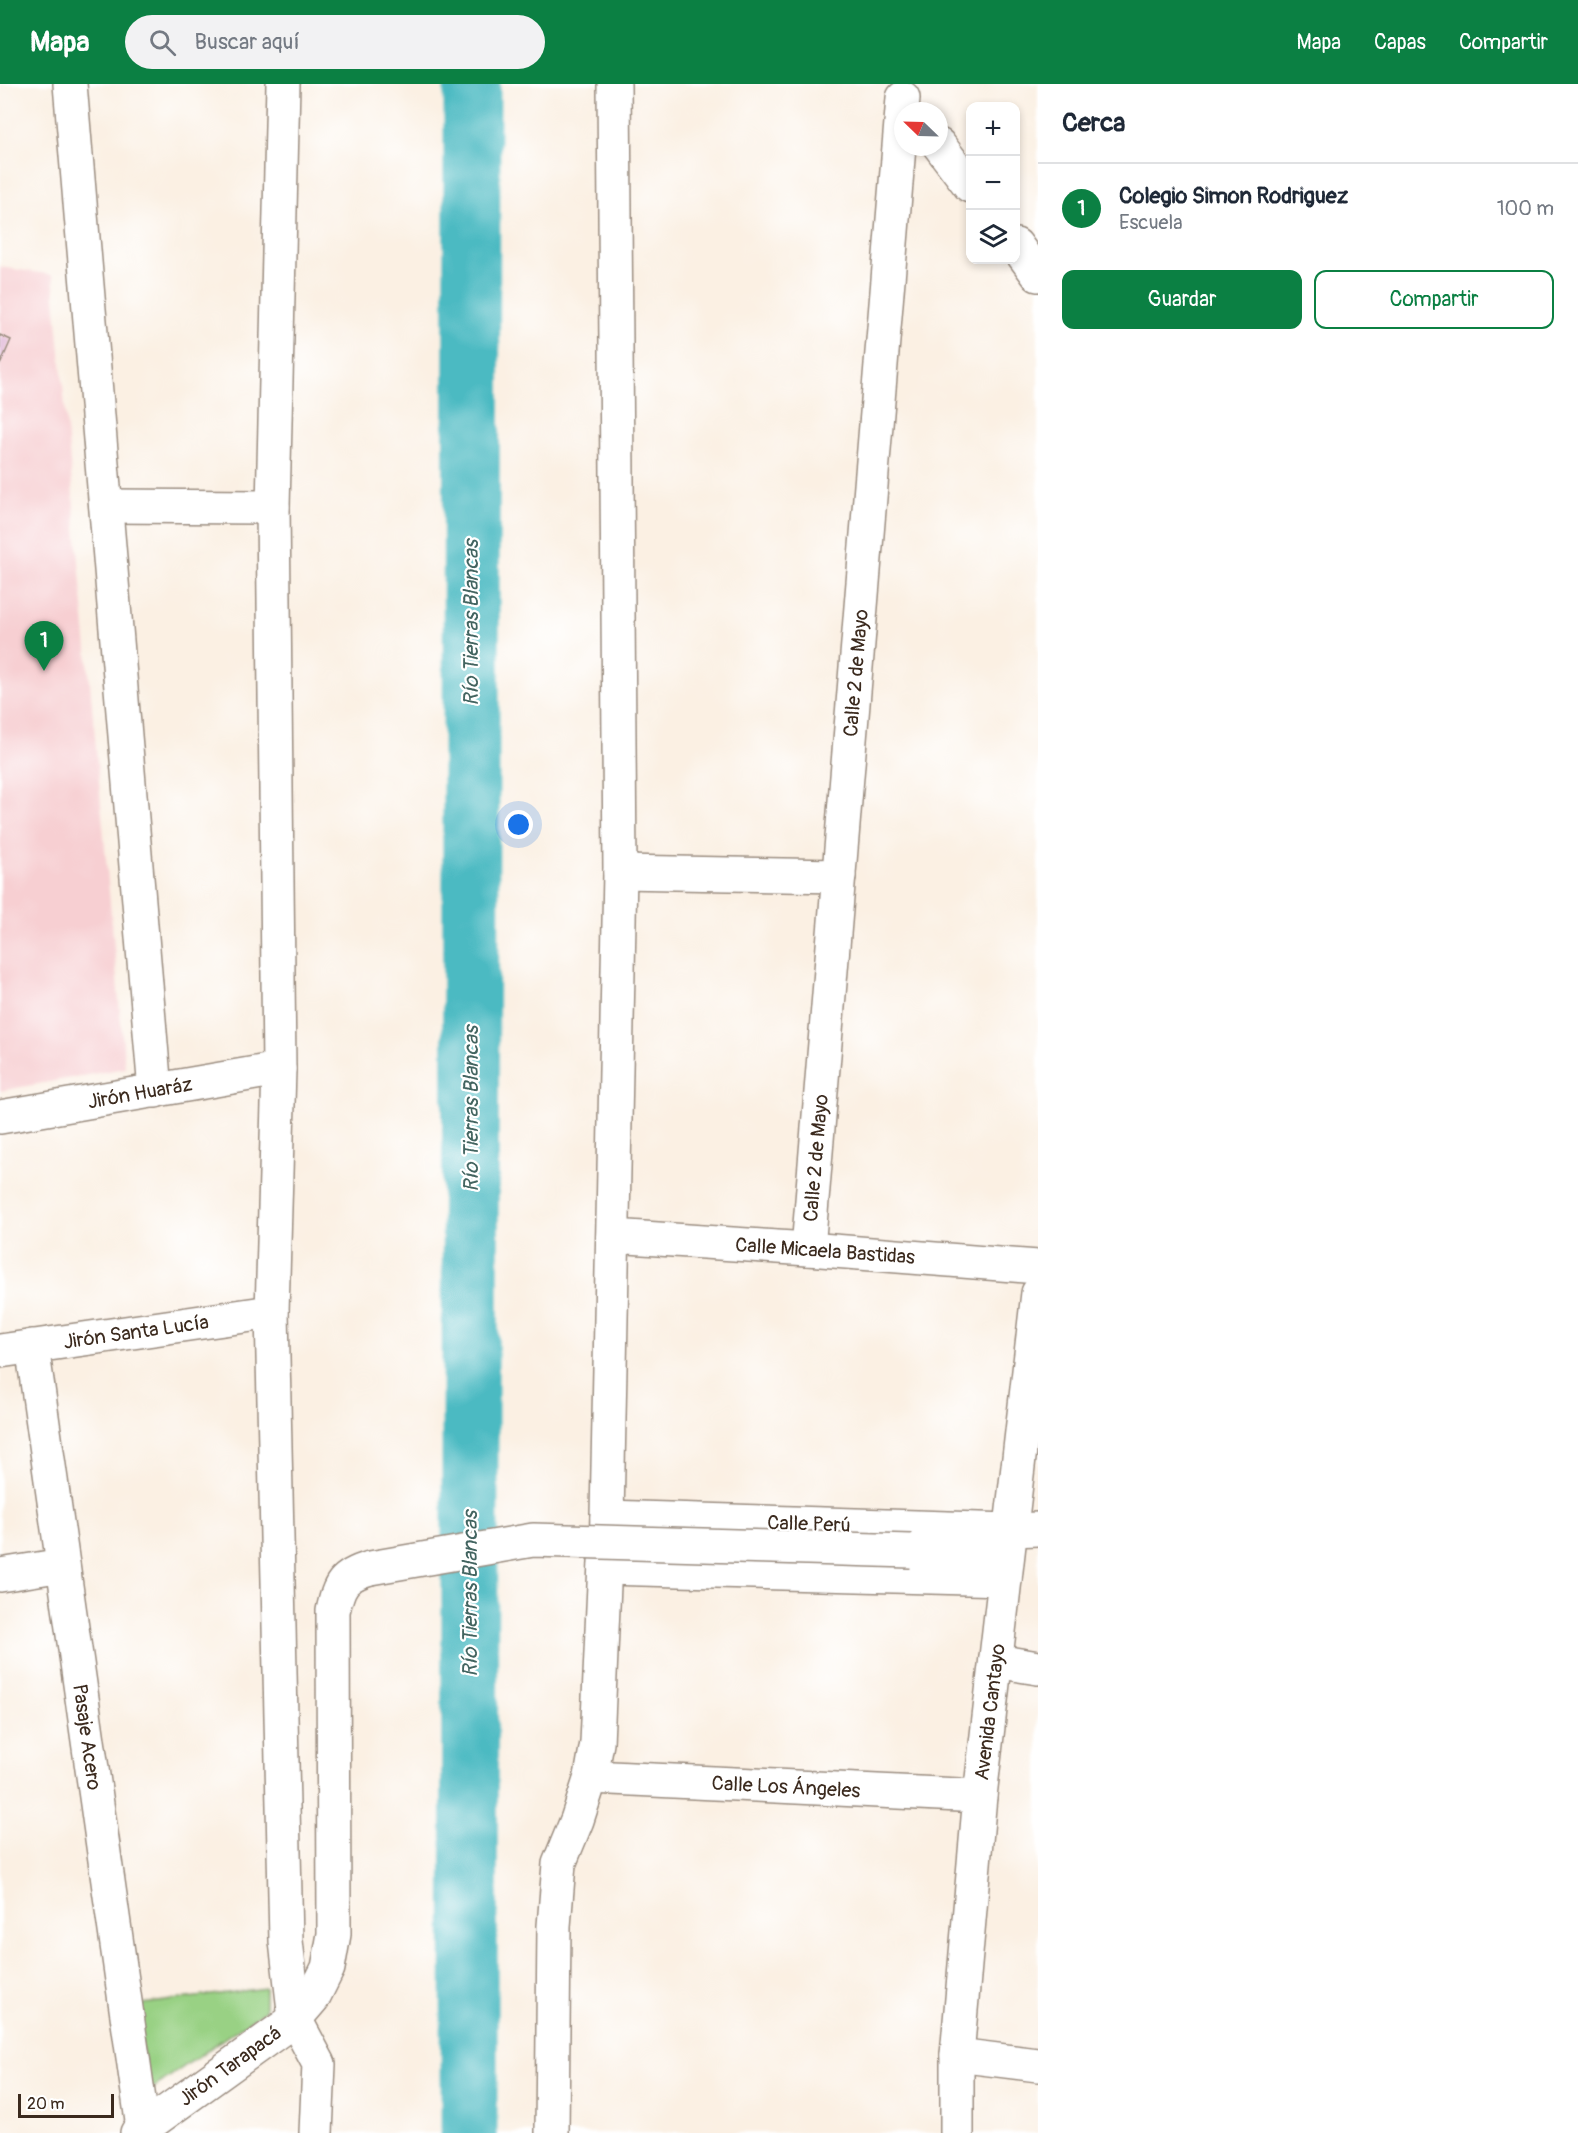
<!DOCTYPE html>
<html lang="es">
<head>
<meta charset="utf-8">
<style>
  :root { --surface:#fff; --page:#f2f2f3; --text:#1f2937; --muted:#747a83; --line:#e0e1e3; --accent:#0b8043 }
  body { margin:0; font-family:Pangolin,sans-serif; background:var(--page); color:var(--text) }
  .controls { position:absolute; right:18px; top:18px; display:grid; overflow:hidden; border-radius:12px; box-shadow:0 3px 9px #0003 }
  .controls button { width:54px; height:54px; display:grid; place-items:center; padding:0; border:0; border-bottom:2px solid var(--line); background:var(--surface); color:var(--text); font:30px sans-serif }
  .compass { position:absolute; left:894px; top:18px; width:54px; height:54px; border-radius:50%; background:var(--surface); box-shadow:0 3px 9px #0003; rotate:293deg }
  .scale { position:absolute; left:18px; bottom:15px; width:96px; box-sizing:border-box; padding-left:6px; border:3px solid #3b2a1e; border-top:0; font-size:16px; line-height:21px; white-space:nowrap; color:#3b2a1e; -webkit-text-stroke:4px #fff; paint-order:stroke }
  .you { position:absolute; left:519px; top:741px; width:21px; height:21px; margin:-15px; border:4px solid #fff; border-radius:50%; background:#1a73e8; box-shadow:0 0 0 9px #1a73e833 }
  .badge { display:grid; place-items:center; width:39px; height:39px; border-radius:50%; background:var(--accent); color:#fff; font-size:20px; font-weight:700 }
  .pin { position:absolute; translate:-50% -50px; filter:drop-shadow(0 2px 3px #0008) }
  .pin::after { content:''; position:absolute; top:32px; width:21px; height:18px; background:inherit; clip-path:polygon(0 0,100% 0,50% 100%) }
  .list { margin:0; padding:0; list-style:none }
  h2 { display:flex; justify-content:space-between; align-items:center; height:78px; margin:0; padding:0 24px; font-size:26px }
  h2 small { font-size:20px; font-weight:400; color:var(--muted) }
  .list li { display:grid; grid-template-columns:39px 1fr auto; gap:18px; align-items:center; box-sizing:border-box; height:90px; padding:0 24px; border-top:2px solid var(--line) }
  .list b { display:block; font-size:22px; white-space:nowrap }
  .list p { margin:0; font-size:20px; white-space:nowrap; color:var(--muted) }
  .list em { font-size:20px; font-style:normal; color:var(--muted) }
  .actions { display:flex; gap:12px; padding:18px 24px }
  .actions a { flex:1; padding:14px 0; border:2px solid var(--accent); border-radius:12px; text-align:center; font-size:21px; color:var(--accent) }
  .actions .main { background:var(--accent); color:#fff }
  .icon { flex:none; width:33px; height:33px; fill:none; stroke:currentColor; stroke-width:2; stroke-linecap:round; stroke-linejoin:round }
  .map { position:relative; flex:none; width:1038px; height:2049px; overflow:hidden }
  header { display:flex; align-items:center; gap:36px; box-sizing:border-box; height:84px; padding:0 30px; background:var(--accent); color:#fff }
  header strong { font-size:28px }
  nav { display:flex; gap:33px; margin-inline-start:auto; font-size:21px }
  .search { width:420px; height:54px; background:var(--page); display:flex; align-items:center; gap:15px; box-sizing:border-box; padding:0 21px; border-radius:33px; color:var(--muted); font-size:22px }
  main { display:flex }
  aside { flex:1; background:var(--surface) }
  .map>svg:first-child { display:block }
</style>
</head>
<body>
<header>
<strong>Mapa</strong>
<div class="search"><svg class="icon" aria-label="search" viewBox="0 0 24 24"><circle cx="10" cy="10" r="6"/><path d="M15 15l6 6"/></svg>Buscar aquí</div>
<nav><a>Mapa</a><a>Capas</a><a>Compartir</a></nav>
</header>
<main>
<div class="map">
<svg width="1038" height="2049" viewBox="0 0 1038 2049">
  <rect width="100%" height="100%" fill="#fff"/>
  <filter id="ink" filterUnits="userSpaceOnUse"><feTurbulence type="fractalNoise" baseFrequency=".0167" numOctaves="2"/><feDisplacementMap in="SourceGraphic" scale="12" xChannelSelector="R" yChannelSelector="G"/><feConvolveMatrix kernelMatrix="1 2 1 2 8 2 1 2 1" color-interpolation-filters="sRGB"/></filter>
  <filter id="wash" filterUnits="userSpaceOnUse"><feTurbulence type="fractalNoise" baseFrequency=".008" numOctaves="4" result="noise"/><feDisplacementMap in="SourceGraphic" scale="24" xChannelSelector="R" yChannelSelector="G"/><feGaussianBlur stdDeviation="1.35" result="paint"/><feColorMatrix in="noise" values="0 0 0 0 0 0 0 0 0 0 0 0 0 0 0 0 0 1.4 0 .05"/><feComposite in="paint" operator="in"/></filter>
  <g filter="url(#wash)">
    <rect width="100%" height="100%" fill="#fbf0e3"/>
    <polygon fill="#f7cfd2" points="0,183 53,191 125,984 0,1007"/>
    <polygon fill="#99d184" stroke="#6a7e51" stroke-width="1.5" points="265,1904 265,1926 149,2007 135,1921"/>
    <g fill="none" stroke-linecap="round" stroke-linejoin="round">
      <polyline stroke="#4cbac2" stroke-width="57" points="469,2049 472,0"/>
    </g>
    <g id="blocks">
      <polygon fill="#deb3d4" points="0,251 11,256 0,281"/>
    </g>
  </g>
  <g filter="url(#ink)">
    <use href="#blocks" fill-opacity="0" stroke="#9b8d80" stroke-width="1.5"/>
    <g fill="none" stroke-linecap="round" stroke-linejoin="round">
      <g stroke="#9b8d80" stroke-width="36">
        <g id="minor">
          <polyline points="70,0 155,1007"/>
          <polyline points="283,0 273,423 279,985 272,1228 286,1857 295,1935 319,1980 316,2049"/>
          <polyline points="939,61 970,102"/>
          <polyline points="1016,161 1038,191"/>
          <polyline points="106,422 273,423"/>
          <polyline points="620,788 839,792"/>
          <polyline points="0,1033 279,985"/>
          <polyline points="613,1152 808,1165 1038,1183"/>
          <polyline points="808,1165 903,14"/>
          <polyline points="32,1262 143,2044"/>
          <polyline points="0,1267 272,1228"/>
          <polyline points="607,1433 1010,1446 1038,1445"/>
          <polyline points="911,1467 1007,1470"/>
          <polyline points="605,1484 1005,1495"/>
          <polyline points="0,1491 63,1481"/>
          <polyline points="996,1577 1038,1584"/>
          <polyline points="591,1693 980,1712"/>
          <polyline points="957,1971 1038,1981"/>
          <path d="M137,2049L295,1935L313,1914L328,1884L334,1850L333,1527C339,1500 343,1492 370,1484"/>
          <polyline points="552,2049 554,1842 559,1780 577,1736 591,1693 597,1659 607,1433 620,788 614,0"/>
          <polyline points="957,2049 957,1971 980,1712 1038,1209"/>
        </g>
      </g>
      <use href="#minor" stroke="#fff" stroke-width="33"/>
      <g stroke="#9b8d80" stroke-width="36" stroke-linecap="butt">
        <polyline id="minor-bridge" points="370,1484 533,1456 911,1467"/>
      </g>
      <use href="#minor-bridge" stroke="#fff" stroke-width="33"/>
    </g>
  </g>
  <g text-anchor="middle" dominant-baseline="central" stroke-width="4.5" stroke-linejoin="round" paint-order="stroke">
    <g font-size="20" fill="#3b2a1e" stroke="#fff">
      <text transform="translate(856 589) rotate(-85)">Calle 2 de Mayo</text>
      <text transform="translate(140 1009) rotate(-10)">Jirón Huaráz</text>
      <text transform="translate(816 1074) rotate(-85)">Calle 2 de Mayo</text>
      <text transform="translate(825 1167) rotate(4)">Calle Micaela Bastidas</text>
      <text transform="translate(136 1248) rotate(-8)">Jirón Santa Lucía</text>
      <text transform="translate(809 1440) rotate(2)">Calle Perú</text>
      <text transform="translate(990 1628) rotate(-83)">Avenida Cantayo</text>
      <text transform="translate(87 1653) rotate(82)">Pasaje Acero</text>
      <text transform="translate(786 1703) rotate(3)">Calle Los Ángeles</text>
      <text transform="translate(230 1982) rotate(-36)">Jirón Tarapacá</text>
    </g>
    <g font-size="21" font-style="italic" fill="#426460" stroke="#fff">
      <text transform="translate(471 539) rotate(-90)">Río Tierras Blancas</text>
      <text transform="translate(471 1025) rotate(-90)">Río Tierras Blancas</text>
      <text transform="translate(470 1510) rotate(-90)">Río Tierras Blancas</text>
    </g>
  </g>
</svg>
<div class="controls">
<button>+</button>
<button>−</button>
<button><svg class="icon" aria-label="layers" viewBox="0 0 24 24"><path d="M12 4l9 5-9 5-9-5zM3 14l9 5 9-5"/></svg></button>
</div>
<svg class="compass" viewBox="-18 -18 36 36"><path d="M0-13l5 13h-10z" fill="#e53935"/><path d="M0 13l5-13h-10z" fill="#747a83"/></svg>
<div class="scale">20 m</div>
<div class="you"></div>
<div class="pin badge" style="left:44px;top:587px">1</div>
</div>
<aside>
<h2>Cerca<small></small></h2>
<ul class="list">
<li><span class="badge">1</span><div><b>Colegio Simon Rodriguez</b><p>Escuela</p></div><em>100 m</em></li>
</ul>
<div class="actions"><a class="main">Guardar</a><a>Compartir</a></div>
</aside>
</main>
</body>
</html>
